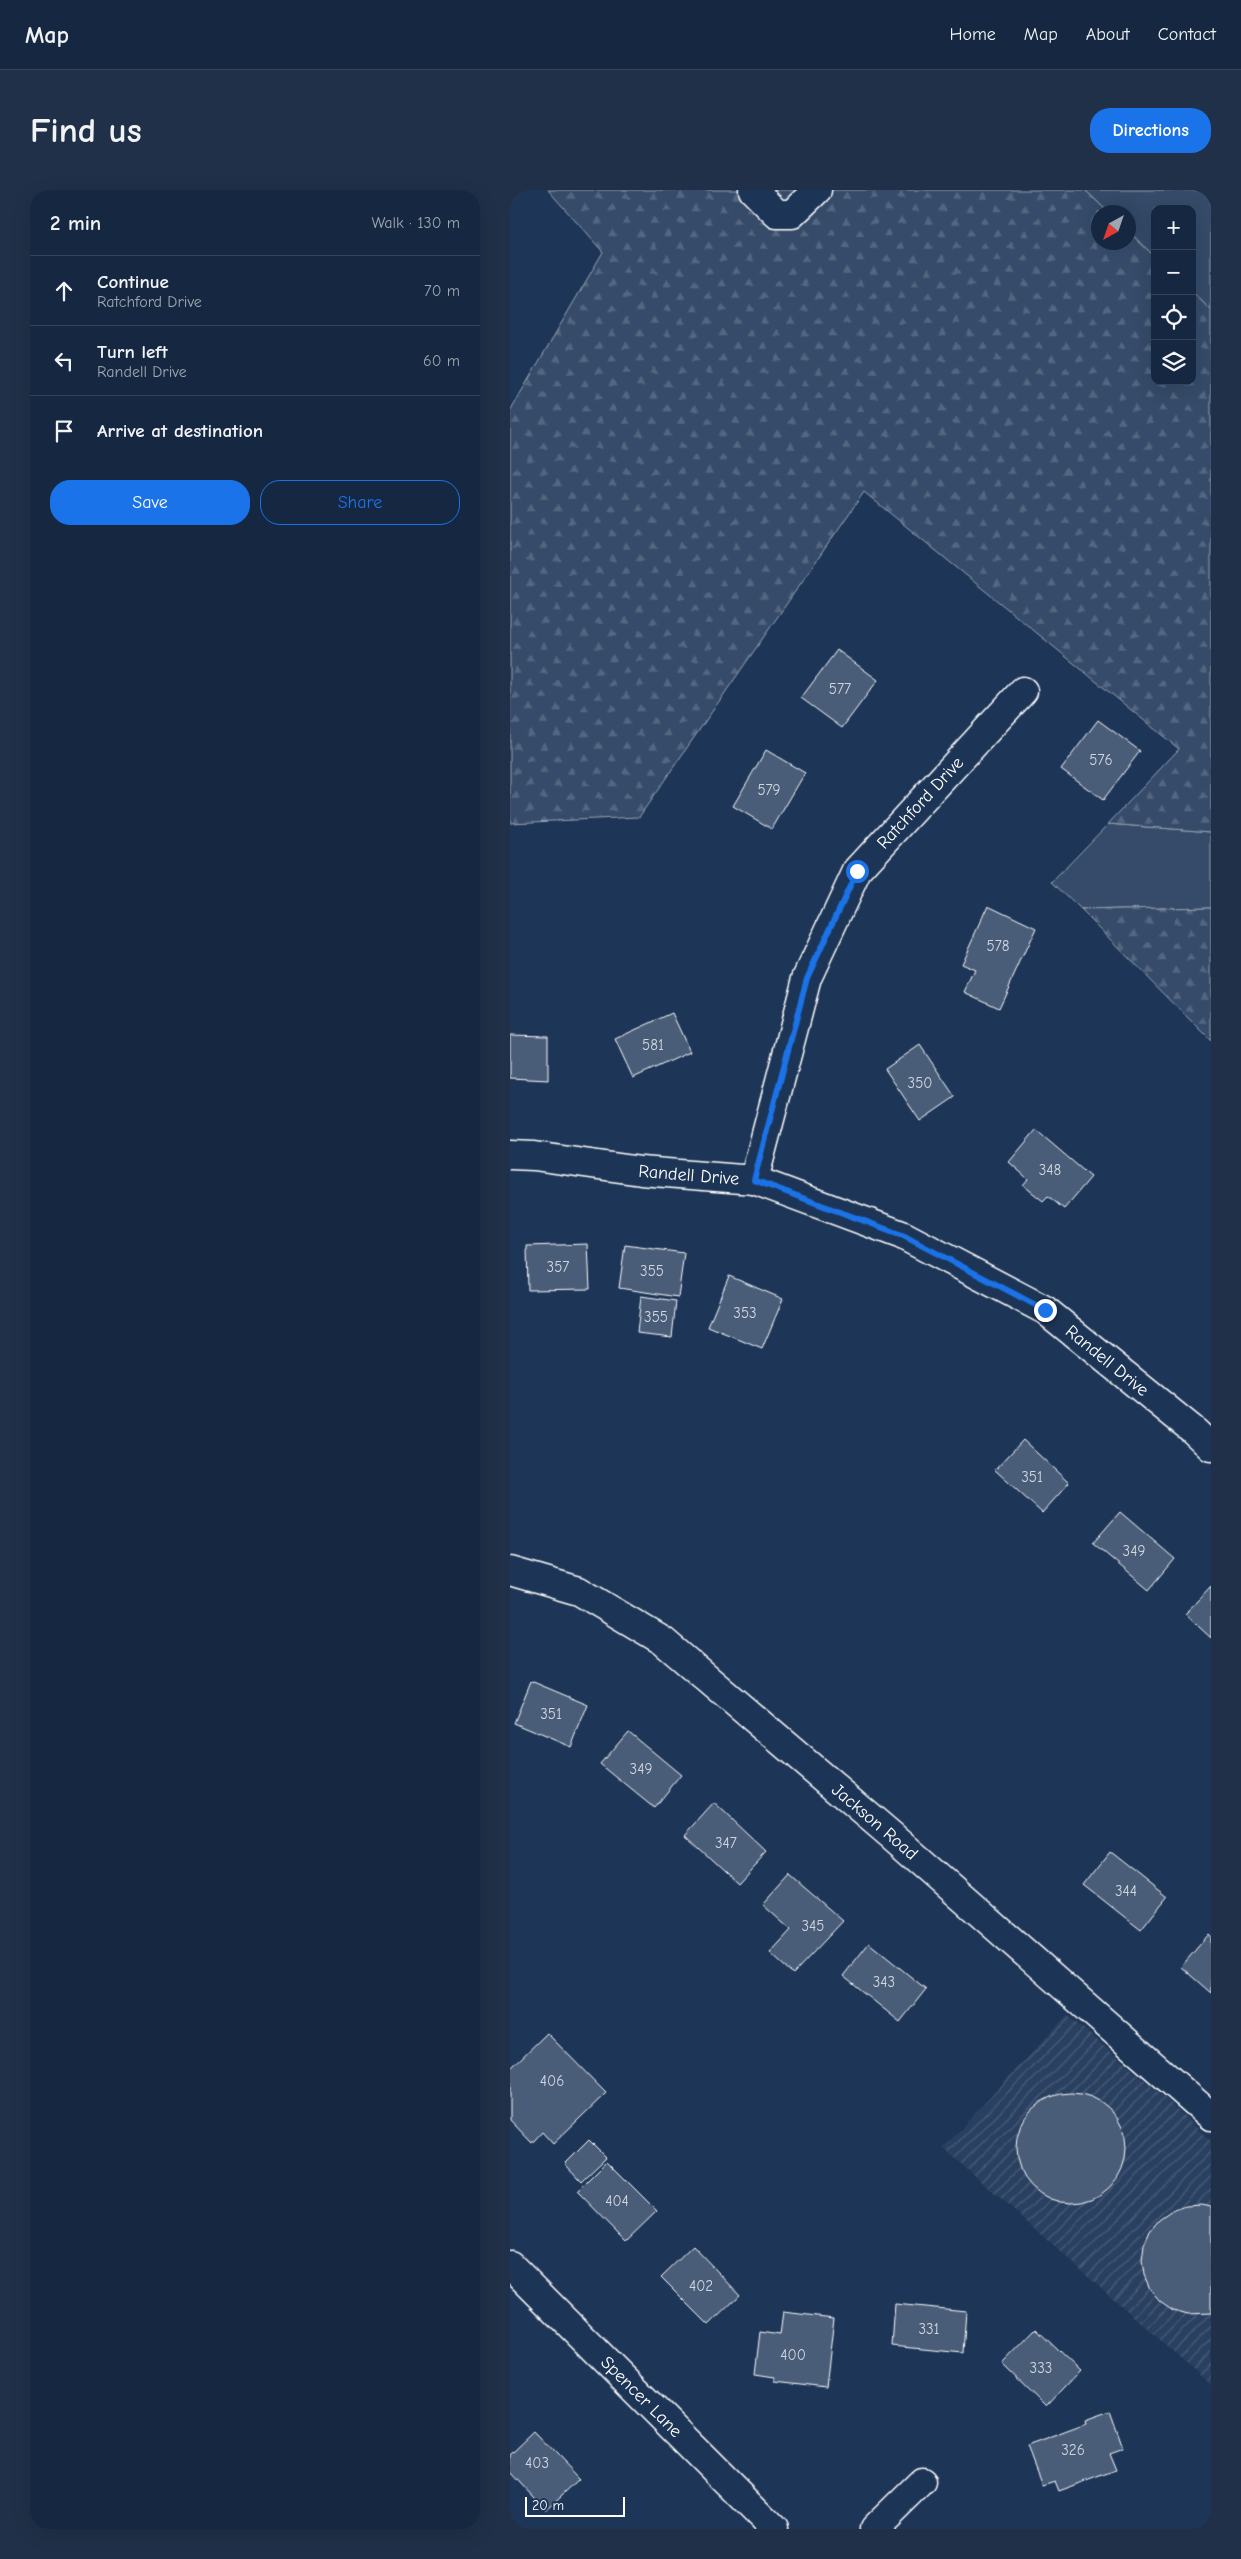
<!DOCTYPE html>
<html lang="en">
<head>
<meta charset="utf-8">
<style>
  :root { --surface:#162841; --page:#1f3048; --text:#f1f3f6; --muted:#9ea6b1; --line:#35445a; --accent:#1a73e8 }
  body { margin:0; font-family:"Comic Neue",sans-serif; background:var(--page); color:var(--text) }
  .controls { position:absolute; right:15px; top:15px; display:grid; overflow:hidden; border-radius:10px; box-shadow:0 5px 20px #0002 }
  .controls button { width:45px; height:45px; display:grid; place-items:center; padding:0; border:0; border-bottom:1px solid var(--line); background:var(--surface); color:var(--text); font:25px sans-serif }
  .compass { position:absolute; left:581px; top:15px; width:45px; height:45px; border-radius:50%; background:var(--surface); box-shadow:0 5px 20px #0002; rotate:220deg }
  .scale { position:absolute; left:15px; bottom:12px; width:100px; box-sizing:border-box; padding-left:5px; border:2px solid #fff; border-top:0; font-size:14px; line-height:18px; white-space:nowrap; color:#fff; -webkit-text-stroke:4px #1d3557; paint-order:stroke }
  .stop { position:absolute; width:15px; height:15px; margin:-11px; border:4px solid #1a73e8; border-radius:50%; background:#fff }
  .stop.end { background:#1a73e8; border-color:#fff; box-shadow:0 1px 5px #0008 }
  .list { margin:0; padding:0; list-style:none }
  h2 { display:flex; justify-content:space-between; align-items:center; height:65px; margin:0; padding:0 20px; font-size:21px }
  h2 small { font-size:16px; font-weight:400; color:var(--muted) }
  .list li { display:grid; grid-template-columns:32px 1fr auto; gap:15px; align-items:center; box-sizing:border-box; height:70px; padding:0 20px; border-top:1px solid var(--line) }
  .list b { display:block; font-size:19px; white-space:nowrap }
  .list p { margin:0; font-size:16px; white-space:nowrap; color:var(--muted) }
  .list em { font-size:16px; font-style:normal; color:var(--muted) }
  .actions { display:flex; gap:10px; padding:15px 20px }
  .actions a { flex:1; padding:11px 0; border:1px solid var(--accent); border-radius:20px; text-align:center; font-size:18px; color:var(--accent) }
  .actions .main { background:var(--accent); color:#fff }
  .icon { flex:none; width:28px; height:28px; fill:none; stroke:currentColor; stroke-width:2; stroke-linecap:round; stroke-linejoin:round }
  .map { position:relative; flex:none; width:701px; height:2339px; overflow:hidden; border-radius:20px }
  header { display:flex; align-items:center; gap:30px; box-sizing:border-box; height:70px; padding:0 25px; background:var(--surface); border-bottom:1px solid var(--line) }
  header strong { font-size:24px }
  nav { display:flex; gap:28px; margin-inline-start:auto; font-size:18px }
  .intro { display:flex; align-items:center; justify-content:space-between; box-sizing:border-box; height:120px; padding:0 30px }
  h1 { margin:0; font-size:35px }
  .button { padding:12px 22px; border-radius:20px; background:var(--accent); color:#fff; font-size:18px; font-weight:700 }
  main { display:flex; gap:30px; padding:0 30px }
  aside { flex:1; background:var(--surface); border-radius:20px; box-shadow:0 5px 20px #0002 }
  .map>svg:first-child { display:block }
</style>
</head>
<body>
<header>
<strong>Map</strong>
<nav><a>Home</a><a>Map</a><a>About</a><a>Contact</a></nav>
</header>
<div class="intro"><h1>Find us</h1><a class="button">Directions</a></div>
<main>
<aside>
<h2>2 min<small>Walk · 130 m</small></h2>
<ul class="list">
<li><svg class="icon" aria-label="ahead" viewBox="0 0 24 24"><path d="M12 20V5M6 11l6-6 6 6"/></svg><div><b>Continue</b><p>Ratchford Drive</p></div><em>70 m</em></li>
<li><svg class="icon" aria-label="left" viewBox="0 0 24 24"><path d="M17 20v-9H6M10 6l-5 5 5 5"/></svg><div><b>Turn left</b><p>Randell Drive</p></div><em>60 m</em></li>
<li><svg class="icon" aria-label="arrive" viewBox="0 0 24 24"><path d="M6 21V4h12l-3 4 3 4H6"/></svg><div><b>Arrive at destination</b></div></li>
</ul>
<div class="actions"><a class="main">Save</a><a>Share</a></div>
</aside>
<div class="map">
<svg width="701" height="2339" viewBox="0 0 701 2339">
  <defs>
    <pattern id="industrial-furrows" width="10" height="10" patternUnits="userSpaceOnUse" patternTransform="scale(1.25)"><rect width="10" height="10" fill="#2a4161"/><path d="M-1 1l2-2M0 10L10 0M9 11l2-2" fill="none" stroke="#4a5e79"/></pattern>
    <pattern id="forest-firs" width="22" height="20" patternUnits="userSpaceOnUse" patternTransform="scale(1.25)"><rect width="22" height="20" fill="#364b69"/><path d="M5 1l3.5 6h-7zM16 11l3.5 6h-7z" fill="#546680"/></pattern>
  </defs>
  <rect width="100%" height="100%" fill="#1d3557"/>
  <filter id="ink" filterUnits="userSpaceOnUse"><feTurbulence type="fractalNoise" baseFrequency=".02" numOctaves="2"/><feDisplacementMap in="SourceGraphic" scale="10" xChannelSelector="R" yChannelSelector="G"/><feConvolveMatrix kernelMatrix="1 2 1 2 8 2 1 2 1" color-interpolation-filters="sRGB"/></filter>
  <g filter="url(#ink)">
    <polygon fill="url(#industrial-furrows)" points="557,1825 645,1899 701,1951 701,2195 433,1958"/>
    <g fill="#364b69" stroke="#9aa5b4">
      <polygon points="575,0 701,0 701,120 682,102 682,19 645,19 645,67 619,42 618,22 598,22"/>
      <polygon points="598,634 701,642 701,717 571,720 542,692"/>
    </g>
    <g fill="url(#forest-firs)" stroke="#9aa5b4">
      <polygon points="38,0 575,0 598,22 588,22 588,52 618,52 619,42 645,67 645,191 682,191 682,102 701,120 701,642 598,634 669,559 354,302 129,627 0,633 0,221 93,62"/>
      <polygon points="701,717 701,851 571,720"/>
    </g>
    <g fill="#4a5d79" stroke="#fff">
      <polygon points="327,460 368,490 332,538 291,508"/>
      <polygon points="588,530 630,561 593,610 551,579"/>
      <polygon points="256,560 295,583 262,639 223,616"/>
      <polygon points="478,715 526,738 489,818 455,802 465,780 451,774"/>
      <polygon points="162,823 180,862 123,888 105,849"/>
      <polygon points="0,845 38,846 38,890 0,888"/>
      <polygon points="410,855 445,907 410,931 375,879"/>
      <polygon points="526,940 581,987 554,1019 538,1006 533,1011 513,995 518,989 499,972"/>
      <polygon points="78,1054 80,1099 18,1100 17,1056"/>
      <polygon points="115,1055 174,1063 168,1107 109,1098"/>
      <polygon points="219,1086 273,1109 252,1159 198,1137"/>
      <polygon points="131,1106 166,1111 162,1147 127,1143"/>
      <polygon points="513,1250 559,1293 532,1323 485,1280"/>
      <polygon points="610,1322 665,1369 639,1400 583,1353"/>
      <polygon points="701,1396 701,1448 675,1424"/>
      <polygon points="21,1491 78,1515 61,1557 4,1533"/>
      <polygon points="118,1541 171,1585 144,1618 90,1574"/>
      <polygon points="204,1613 256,1662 227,1693 175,1645"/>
      <polygon points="600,1662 657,1707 631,1740 574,1695"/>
      <polygon points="280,1685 333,1731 283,1784 260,1763 281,1740 253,1715"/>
      <polygon points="699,1744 701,1746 701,1803 671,1777"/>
      <polygon points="359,1753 416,1799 390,1832 333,1786"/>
      <polygon points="37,1843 96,1903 43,1954 32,1942 22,1953 0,1930 0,1879"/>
      <circle cx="561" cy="1958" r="55"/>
      <polygon points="79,1950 96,1967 71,1991 55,1974"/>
      <polygon points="97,1971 147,2021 116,2051 67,2001"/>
      <polygon points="692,2015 701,2017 701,2123 678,2124 663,2120 650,2111 640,2099 634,2085 632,2071 634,2055 640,2041 649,2030 662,2021 676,2016"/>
      <polygon points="183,2056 230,2105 199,2135 151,2087"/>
      <polygon points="385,2114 456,2121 453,2163 382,2156"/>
      <polygon points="273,2122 324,2128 316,2197 265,2191 265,2187 245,2184 250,2142 270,2145"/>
      <polygon points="526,2139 570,2181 536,2217 492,2174"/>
      <polygon points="600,2221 613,2258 599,2263 606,2280 549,2301 545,2291 532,2295 517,2256 576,2234 575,2230"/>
      <polygon points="24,2242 69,2289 36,2320 0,2281 0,2265"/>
    </g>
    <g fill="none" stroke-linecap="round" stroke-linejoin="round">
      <g stroke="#fff" stroke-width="31">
        <g id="minor">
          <polyline points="243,0 267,24 282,24 307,0"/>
          <path id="s1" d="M0,965L24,966L131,981L244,990L392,1045L535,1120L683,1240L701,1257"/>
          <path id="s2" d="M244,990L297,788L347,681L513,501"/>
          <path id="s3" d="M0,1381L69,1401L153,1451L381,1645L701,1926"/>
          <path id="s4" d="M0,2075L264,2339"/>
          <polyline points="364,2339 412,2292"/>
        </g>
      </g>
      <use href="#minor" stroke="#1d3557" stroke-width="28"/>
    </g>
  </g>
  <g fill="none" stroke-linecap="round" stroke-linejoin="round" filter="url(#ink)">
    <polyline stroke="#1a73e8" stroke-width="6" points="347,681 297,788 244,990 392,1045 535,1120"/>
  </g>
  <g text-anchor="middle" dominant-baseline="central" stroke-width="4.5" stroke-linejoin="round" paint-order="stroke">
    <g font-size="15" fill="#d2d6de">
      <text x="330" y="499">577</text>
      <text x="591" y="570">576</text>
      <text x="259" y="600">579</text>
      <text x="488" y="756">578</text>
      <text x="143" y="855">581</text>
      <text x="410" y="893">350</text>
      <text x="540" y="980">348</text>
      <text x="48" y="1077">357</text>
      <text x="142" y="1081">355</text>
      <text x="235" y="1123">353</text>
      <text x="146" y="1127">355</text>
      <text x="522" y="1287">351</text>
      <text x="624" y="1361">349</text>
      <text x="41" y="1524">351</text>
      <text x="131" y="1579">349</text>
      <text x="216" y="1653">347</text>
      <text x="616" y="1701">344</text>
      <text x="303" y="1736">345</text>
      <text x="374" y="1792">343</text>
      <text x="42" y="1891">406</text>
      <text x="107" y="2011">404</text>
      <text x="191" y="2096">402</text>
      <text x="419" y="2139">331</text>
      <text x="283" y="2165">400</text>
      <text x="531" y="2178">333</text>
      <text x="563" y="2260">326</text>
      <text x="27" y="2273">403</text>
    </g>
    <g font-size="18" fill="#fff" stroke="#1d3557">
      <text stroke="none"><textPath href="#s2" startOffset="420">Ratchford Drive</textPath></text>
      <text stroke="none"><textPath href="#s1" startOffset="180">Randell Drive</textPath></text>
      <text stroke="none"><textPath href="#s1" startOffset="645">Randell Drive</textPath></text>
      <text stroke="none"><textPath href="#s3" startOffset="448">Jackson Road</textPath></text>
      <text stroke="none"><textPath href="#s4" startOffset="186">Spencer Lane</textPath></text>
    </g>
  </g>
</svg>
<div class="controls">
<button>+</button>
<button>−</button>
<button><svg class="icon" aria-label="locate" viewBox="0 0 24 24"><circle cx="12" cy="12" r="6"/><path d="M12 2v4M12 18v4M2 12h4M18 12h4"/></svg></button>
<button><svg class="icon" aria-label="layers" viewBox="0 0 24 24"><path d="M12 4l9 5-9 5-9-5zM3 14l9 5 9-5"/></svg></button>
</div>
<svg class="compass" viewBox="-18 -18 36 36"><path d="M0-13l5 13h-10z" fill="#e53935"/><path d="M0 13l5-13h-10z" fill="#9ea6b1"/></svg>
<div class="scale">20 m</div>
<div class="stop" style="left:347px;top:681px"></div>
<div class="stop end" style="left:535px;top:1120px"></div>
</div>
</main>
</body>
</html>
